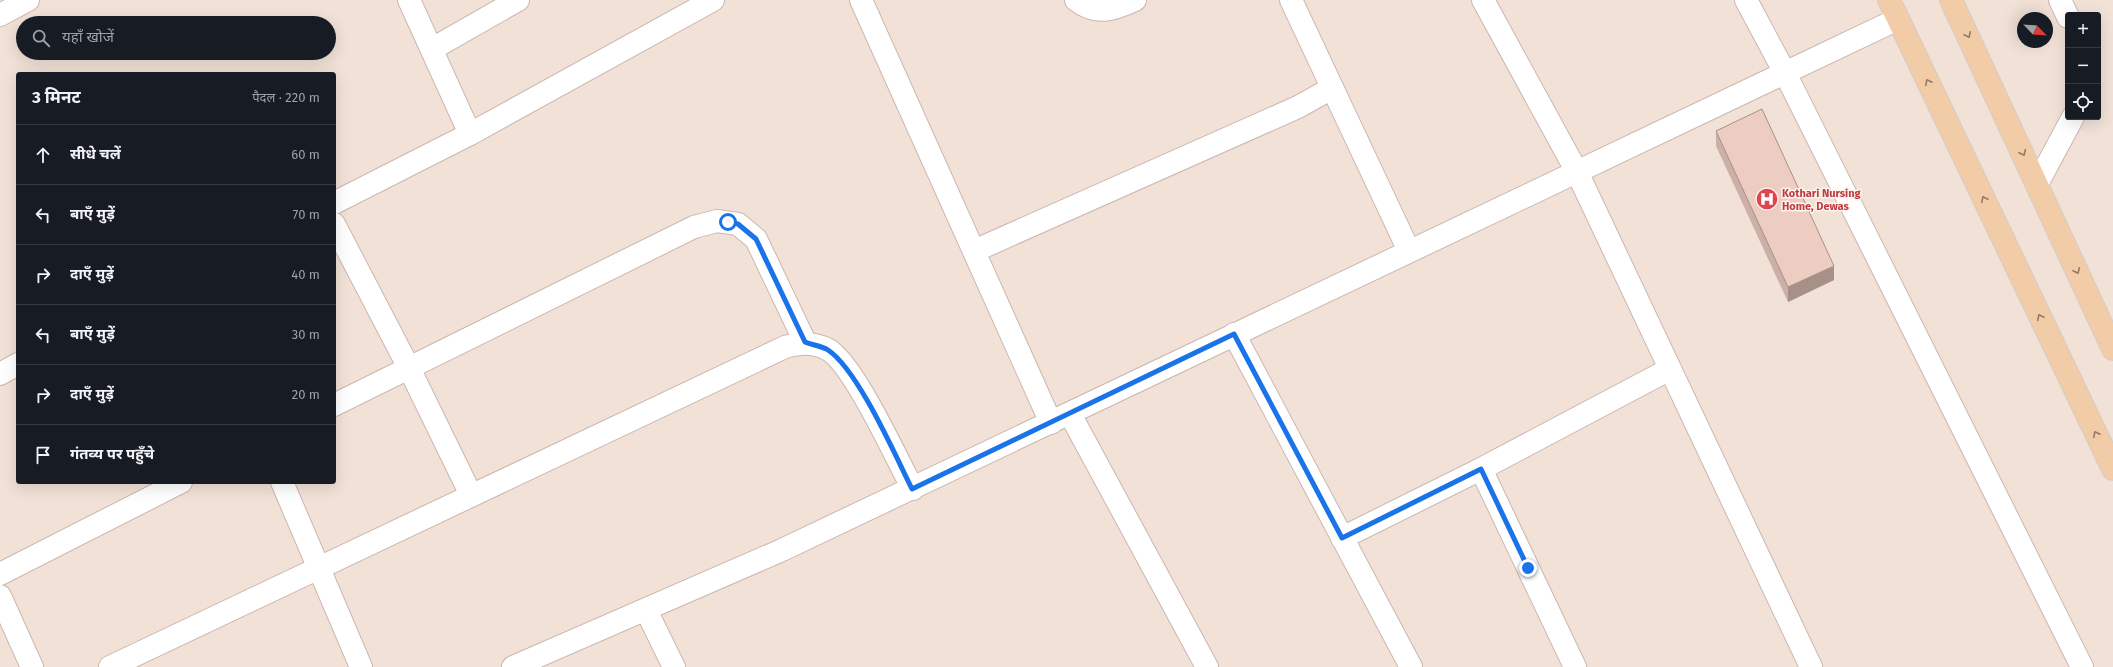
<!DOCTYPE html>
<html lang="hi">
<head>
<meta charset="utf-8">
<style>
  :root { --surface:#171b24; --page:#20242c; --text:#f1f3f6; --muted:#9ea1a6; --line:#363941 }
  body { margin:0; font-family:"Fira Sans","Noto Sans Devanagari",sans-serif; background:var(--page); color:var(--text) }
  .controls { position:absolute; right:12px; top:12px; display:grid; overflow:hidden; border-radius:4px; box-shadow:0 4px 16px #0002 }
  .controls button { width:36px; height:36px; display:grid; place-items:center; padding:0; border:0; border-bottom:1px solid var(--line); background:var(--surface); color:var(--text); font:20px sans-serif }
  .compass { position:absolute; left:2017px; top:12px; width:36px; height:36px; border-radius:50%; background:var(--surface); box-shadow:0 4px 16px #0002; rotate:115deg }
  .stop { position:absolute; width:12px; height:12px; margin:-9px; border:3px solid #1a73e8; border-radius:50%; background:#fff }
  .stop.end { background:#1a73e8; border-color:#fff; box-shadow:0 1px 4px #0008 }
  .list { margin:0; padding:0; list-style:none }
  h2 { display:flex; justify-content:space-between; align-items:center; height:52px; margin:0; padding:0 16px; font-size:17px }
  h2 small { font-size:13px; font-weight:400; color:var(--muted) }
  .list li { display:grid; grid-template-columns:26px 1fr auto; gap:12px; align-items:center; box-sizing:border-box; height:60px; padding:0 16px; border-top:1px solid var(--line) }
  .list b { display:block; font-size:15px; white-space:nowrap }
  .list em { font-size:13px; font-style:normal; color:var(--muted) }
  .icon { flex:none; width:22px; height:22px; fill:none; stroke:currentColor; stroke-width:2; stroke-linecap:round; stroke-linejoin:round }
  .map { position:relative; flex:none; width:2113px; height:667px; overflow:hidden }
  .search { position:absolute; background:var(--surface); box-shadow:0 4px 16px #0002; left:16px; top:16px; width:320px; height:44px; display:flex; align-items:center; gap:10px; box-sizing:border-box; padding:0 14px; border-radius:22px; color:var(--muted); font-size:15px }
  .panel { position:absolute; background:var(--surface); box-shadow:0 4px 16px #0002; left:16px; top:72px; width:320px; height:412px; border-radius:4px }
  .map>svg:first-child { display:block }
</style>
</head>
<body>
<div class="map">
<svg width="2113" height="667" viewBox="0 0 2113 667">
  <rect width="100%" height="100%" fill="#faf0e8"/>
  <path fill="#f1e1d7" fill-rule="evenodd" d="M0,0H2113V667H0ZM2068,15H2098V117H2068ZM2023,18H2047V42H2023ZM23,23H329V53H23ZM18,74H334V482H18Z"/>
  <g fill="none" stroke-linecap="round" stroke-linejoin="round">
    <g stroke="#cbb7af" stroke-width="24">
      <g id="minor">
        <polyline points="409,0 470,134"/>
        <polyline points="861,0 1051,423"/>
        <path d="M1076,0C1096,16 1113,10 1135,0"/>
        <polyline points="1291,0 1409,251"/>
        <polyline points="1483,0 1577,172 1811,667"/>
        <polyline points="1746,0 1785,73 2082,667"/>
        <polyline points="0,15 28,0"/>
        <polyline points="432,49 518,0"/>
        <polyline points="334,203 470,134 713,0"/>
        <polyline points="334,224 409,368 471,495"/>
        <polyline points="974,251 1298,107 1332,88"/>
        <polyline points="1234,334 1411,667"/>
        <polyline points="0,374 18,364"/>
        <polyline points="334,405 694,227 717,221 738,224 756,239 805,342"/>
        <polyline points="1070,414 1207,667"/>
        <polyline points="1481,469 1575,667"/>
        <polyline points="282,482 361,667"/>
        <polyline points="1342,538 1481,469 1670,369"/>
        <polyline points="0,574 181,482"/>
        <polyline points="0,596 32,667"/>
        <polyline points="646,610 674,667"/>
        <path d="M110,667L785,347C800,343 812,342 827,349C853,362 897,460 913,489"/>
        <polyline points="513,667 782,550 1898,19"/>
      </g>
    </g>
    <g stroke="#cbb7af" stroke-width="24">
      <g id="tertiary">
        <polyline points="2060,0 2068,17"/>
        <polyline points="2037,184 2073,117"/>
      </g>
    </g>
    <g stroke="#d4ccca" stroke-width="24">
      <g id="primary">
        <polyline points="1889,0 2113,469"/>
        <polyline points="1951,0 2113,349"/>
      </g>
    </g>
    <use href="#minor" stroke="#fff" stroke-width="22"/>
    <use href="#tertiary" stroke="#fff" stroke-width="22"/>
    <use href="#primary" stroke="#f2cba7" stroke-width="22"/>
  </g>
  <polygon fill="#ccb0a7" points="1716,131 1834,280 1788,302 1716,146"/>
  <polygon fill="#a69088" points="1834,266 1834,280 1788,302 1788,287"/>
  <polygon fill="#edcdc2" stroke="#a69088" points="1762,109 1834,266 1788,287 1716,131"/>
  <defs><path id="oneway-chevron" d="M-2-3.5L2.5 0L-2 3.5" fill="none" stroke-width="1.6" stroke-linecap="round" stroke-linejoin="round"/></defs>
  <g stroke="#987969">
    <use href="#oneway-chevron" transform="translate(1968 35) rotate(65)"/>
    <use href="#oneway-chevron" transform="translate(1928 82) rotate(-116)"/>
    <use href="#oneway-chevron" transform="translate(2023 153) rotate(65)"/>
    <use href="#oneway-chevron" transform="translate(1984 199) rotate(-116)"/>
    <use href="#oneway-chevron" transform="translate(2077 271) rotate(65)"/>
    <use href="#oneway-chevron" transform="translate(2040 317) rotate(-116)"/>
    <use href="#oneway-chevron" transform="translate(2096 434) rotate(-116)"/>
  </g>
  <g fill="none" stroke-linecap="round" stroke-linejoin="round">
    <path stroke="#1a73e8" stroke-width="5" d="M728,222L738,224L756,239L805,342C812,345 822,346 828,350C858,370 895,455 912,489L1234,334L1342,538L1481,469L1528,568"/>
  </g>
  <defs>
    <g id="hospital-disc" transform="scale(1.15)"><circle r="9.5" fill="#e0444e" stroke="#fdf5ee"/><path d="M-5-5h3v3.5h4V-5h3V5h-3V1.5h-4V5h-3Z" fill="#fff"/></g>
  </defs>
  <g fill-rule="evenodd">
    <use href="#hospital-disc" x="1767" y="199"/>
  </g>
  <g text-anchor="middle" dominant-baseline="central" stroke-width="3" stroke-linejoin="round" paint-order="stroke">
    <g font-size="11" font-weight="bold" fill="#be3a42" stroke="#fdf5ee" text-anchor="start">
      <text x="1782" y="193">Kothari Nursing<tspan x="1782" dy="13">Home, Dewas</tspan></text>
    </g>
  </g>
</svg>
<div class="controls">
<button>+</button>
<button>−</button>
<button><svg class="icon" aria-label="locate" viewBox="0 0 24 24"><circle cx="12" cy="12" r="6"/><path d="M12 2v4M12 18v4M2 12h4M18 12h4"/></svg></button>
</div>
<svg class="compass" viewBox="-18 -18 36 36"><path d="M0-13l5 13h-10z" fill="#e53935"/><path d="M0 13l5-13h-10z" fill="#9ea1a6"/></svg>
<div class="stop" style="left:728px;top:222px"></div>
<div class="stop end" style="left:1528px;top:568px"></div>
<div class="search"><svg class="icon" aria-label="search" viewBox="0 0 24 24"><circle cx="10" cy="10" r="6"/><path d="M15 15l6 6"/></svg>यहाँ खोजें</div>
<section class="panel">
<h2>3 मिनट<small>पैदल · 220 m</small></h2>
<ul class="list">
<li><svg class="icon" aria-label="ahead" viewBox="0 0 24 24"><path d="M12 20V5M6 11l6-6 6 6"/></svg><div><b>सीधे चलें</b></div><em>60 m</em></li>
<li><svg class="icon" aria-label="left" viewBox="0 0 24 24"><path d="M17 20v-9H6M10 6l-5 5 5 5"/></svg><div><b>बाएँ मुड़ें</b></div><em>70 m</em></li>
<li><svg class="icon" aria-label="right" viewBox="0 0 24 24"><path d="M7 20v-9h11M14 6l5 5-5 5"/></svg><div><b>दाएँ मुड़ें</b></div><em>40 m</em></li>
<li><svg class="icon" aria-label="left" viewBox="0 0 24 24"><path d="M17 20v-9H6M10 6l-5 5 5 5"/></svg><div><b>बाएँ मुड़ें</b></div><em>30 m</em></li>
<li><svg class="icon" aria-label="right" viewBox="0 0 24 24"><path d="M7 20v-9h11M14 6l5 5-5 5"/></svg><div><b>दाएँ मुड़ें</b></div><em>20 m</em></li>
<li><svg class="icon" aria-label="arrive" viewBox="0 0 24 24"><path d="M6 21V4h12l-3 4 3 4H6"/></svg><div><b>गंतव्य पर पहुँचे</b></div></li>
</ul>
</section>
</div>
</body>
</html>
